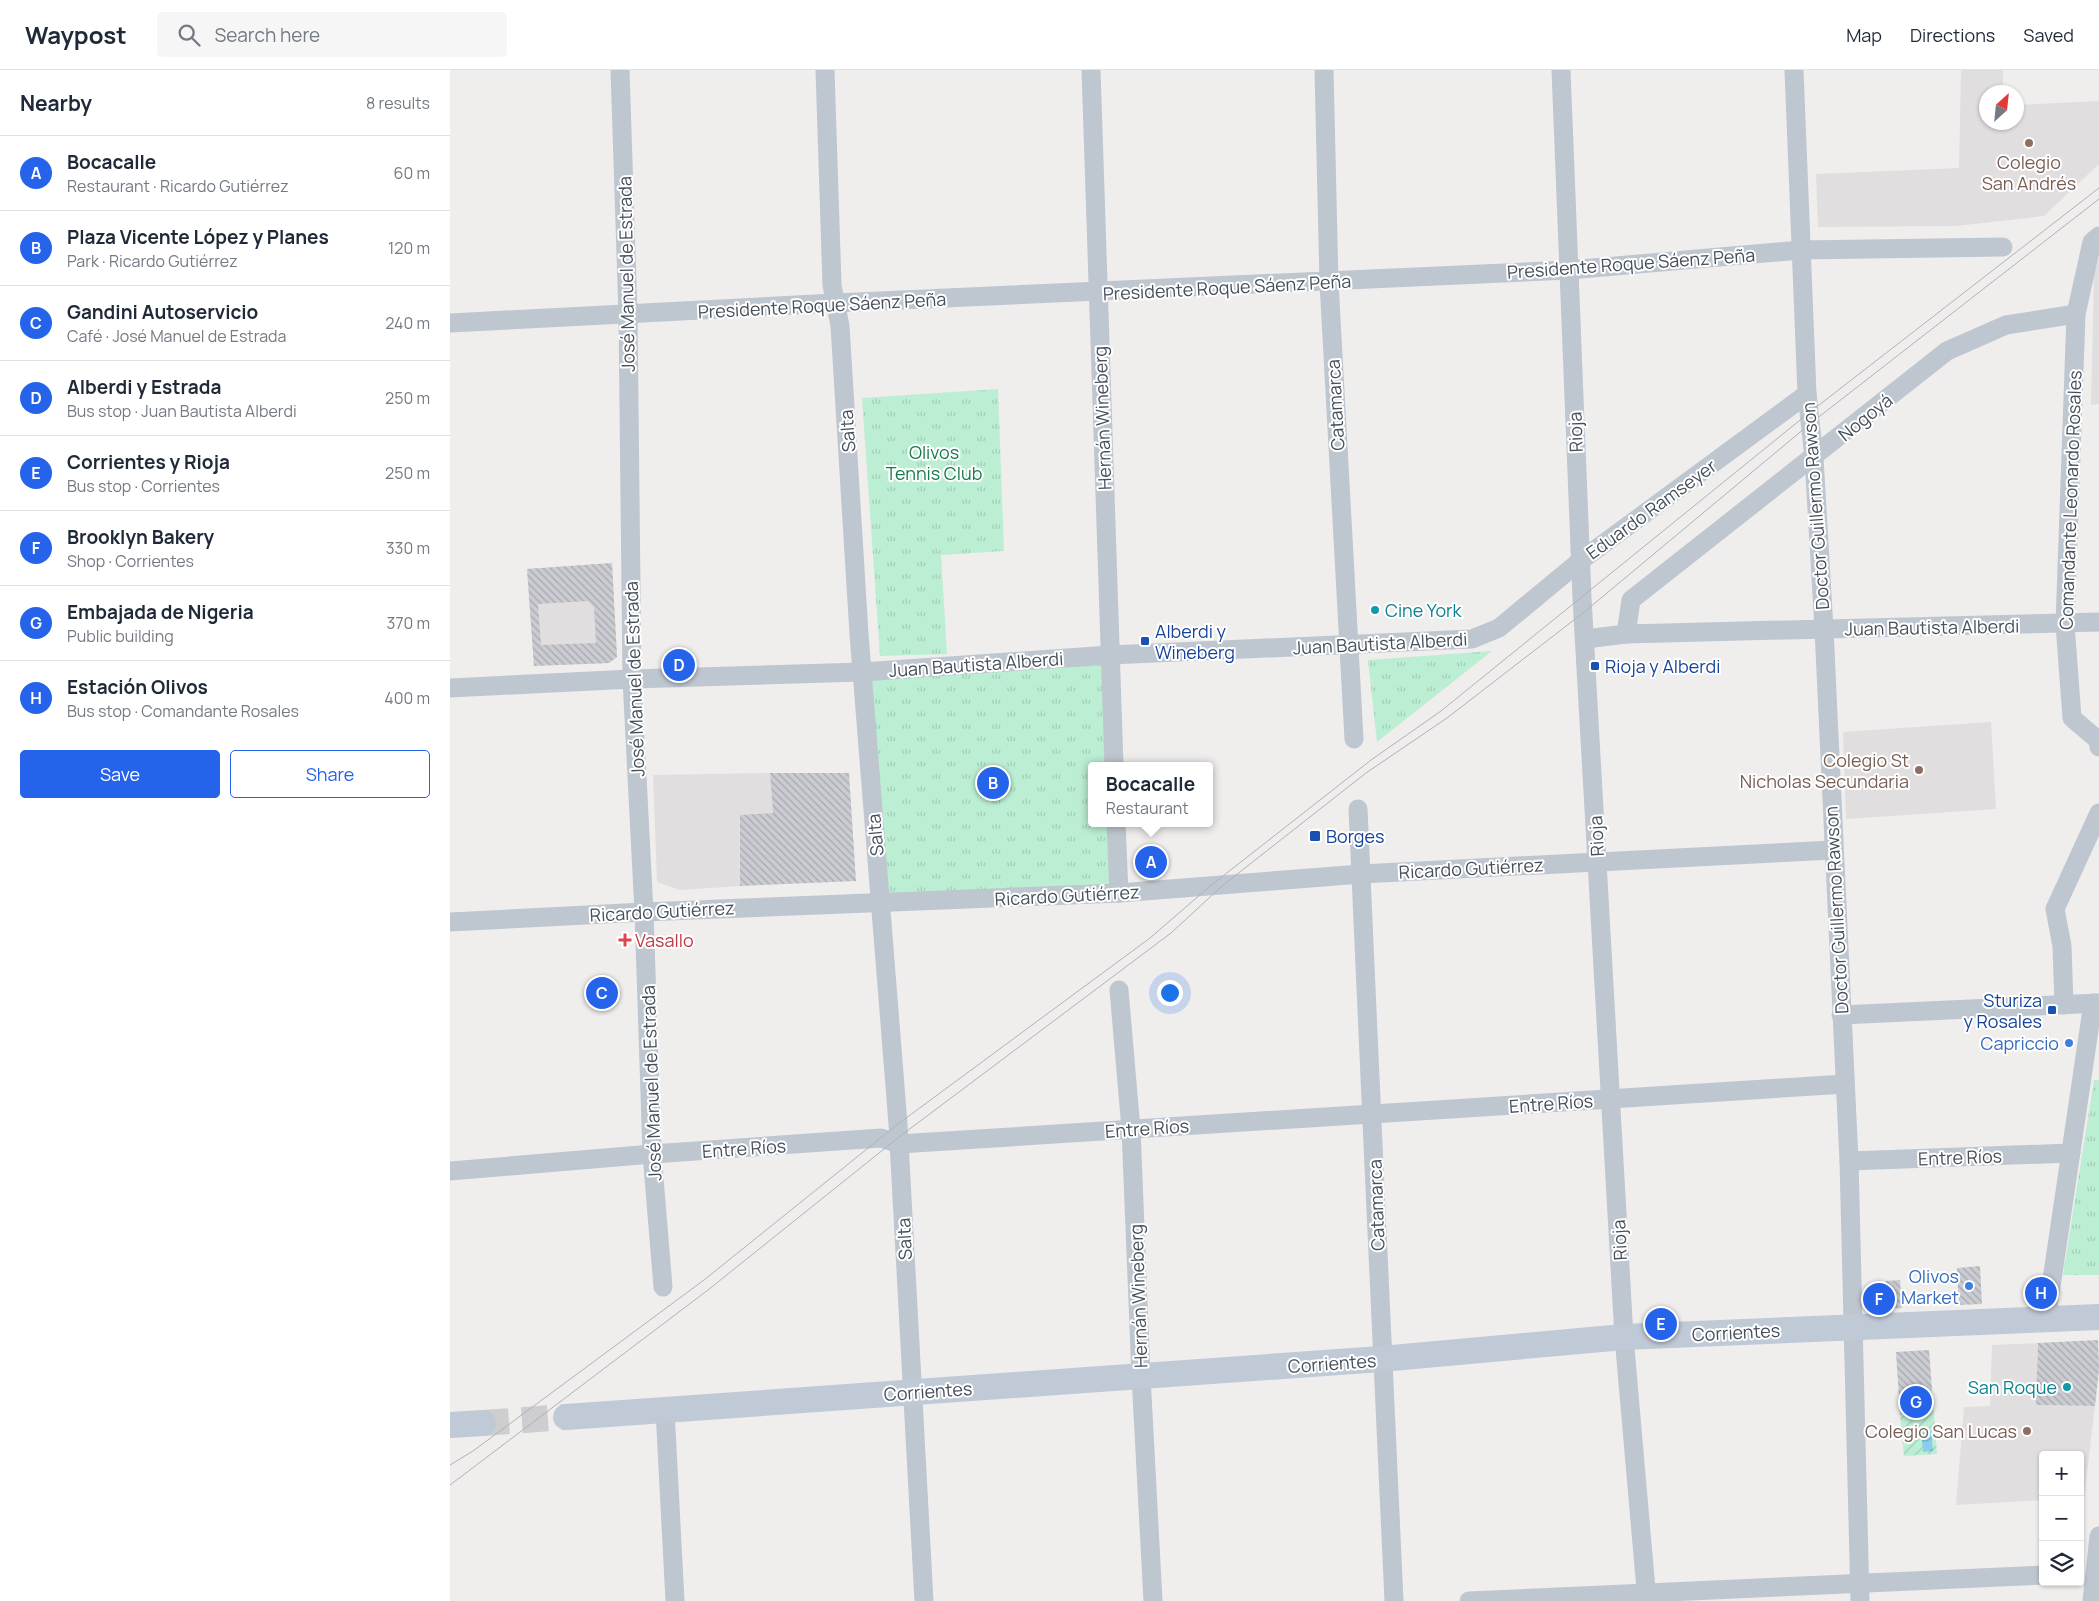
<!DOCTYPE html>
<html lang="en">
<head>
<meta charset="utf-8">
<style>
  :root { --surface:#fff; --page:#f6f6f7; --text:#1f2937; --muted:#747a83; --line:#e0e1e3; --accent:#2563eb }
  body { margin:0; font-family:Manrope,sans-serif; background:var(--page); color:var(--text) }
  .controls { position:absolute; right:15px; bottom:15px; display:grid; overflow:hidden; border-radius:5px; box-shadow:0 1px 4px #0004 }
  .controls button { width:45px; height:45px; display:grid; place-items:center; padding:0; border:0; border-bottom:1px solid var(--line); background:var(--surface); color:var(--text); font:25px sans-serif }
  .compass { position:absolute; left:1529px; top:15px; width:45px; height:45px; border-radius:50%; background:var(--surface); box-shadow:0 1px 4px #0004; rotate:27deg }
  .you { position:absolute; left:719px; top:922px; width:18px; height:18px; margin:-12px; border:4px solid #fff; border-radius:50%; background:#1a73e8; box-shadow:0 0 0 8px #1a73e833 }
  .badge { display:grid; place-items:center; width:32px; height:32px; border-radius:50%; background:var(--accent); color:#fff; font-size:16px; font-weight:700 }
  .pin { position:absolute; translate:-50% -50%; border:2px solid #fff; box-shadow:0 1px 5px #0006 }
  .popup { position:absolute; left:638px; top:692px; width:125px; height:65px; box-sizing:border-box; display:grid; place-content:center; border-radius:5px; background:var(--surface); filter:drop-shadow(0 1px 4px #0005); font-size:16px; white-space:nowrap; color:var(--muted) }
  .popup b { font-size:19px; color:var(--text) }
  .popup::after { content:''; position:absolute; left:50%; top:100%; margin-left:-10px; border:10px solid transparent; border-top-color:var(--surface) }
  .list { margin:0; padding:0; list-style:none }
  h2 { display:flex; justify-content:space-between; align-items:center; height:65px; margin:0; padding:0 20px; font-size:21px }
  h2 small { font-size:16px; font-weight:400; color:var(--muted) }
  .list li { display:grid; grid-template-columns:32px 1fr auto; gap:15px; align-items:center; box-sizing:border-box; height:75px; padding:0 20px; border-top:1px solid var(--line) }
  .list b { display:block; font-size:19px; white-space:nowrap }
  .list p { margin:0; font-size:16px; white-space:nowrap; color:var(--muted) }
  .list em { font-size:16px; font-style:normal; color:var(--muted) }
  .actions { display:flex; gap:10px; padding:15px 20px }
  .actions a { flex:1; padding:11px 0; border:1px solid var(--accent); border-radius:5px; text-align:center; font-size:18px; color:var(--accent) }
  .actions .main { background:var(--accent); color:#fff }
  .icon { flex:none; width:28px; height:28px; fill:none; stroke:currentColor; stroke-width:2; stroke-linecap:round; stroke-linejoin:round }
  .map { position:relative; flex:none; width:1649px; height:1531px; overflow:hidden }
  header { display:flex; align-items:center; gap:30px; box-sizing:border-box; height:70px; padding:0 25px; background:var(--surface); border-bottom:1px solid var(--line) }
  header strong { font-size:24px }
  nav { display:flex; gap:28px; margin-inline-start:auto; font-size:18px }
  .search { width:350px; height:45px; background:var(--page); display:flex; align-items:center; gap:12px; box-sizing:border-box; padding:0 18px; border-radius:5px; color:var(--muted); font-size:19px }
  main { display:flex }
  aside { flex:1; background:var(--surface) }
  .map>svg:first-child { display:block }
</style>
</head>
<body>
<header>
<strong>Waypost</strong>
<div class="search"><svg class="icon" aria-label="search" viewBox="0 0 24 24"><circle cx="10" cy="10" r="6"/><path d="M15 15l6 6"/></svg>Search here</div>
<nav><a>Map</a><a>Directions</a><a>Saved</a></nav>
</header>
<main>
<aside>
<h2>Nearby<small>8 results</small></h2>
<ul class="list">
<li><span class="badge">A</span><div><b>Bocacalle</b><p>Restaurant · Ricardo Gutiérrez</p></div><em>60 m</em></li>
<li><span class="badge">B</span><div><b>Plaza Vicente López y Planes</b><p>Park · Ricardo Gutiérrez</p></div><em>120 m</em></li>
<li><span class="badge">C</span><div><b>Gandini Autoservicio</b><p>Café · José Manuel de Estrada</p></div><em>240 m</em></li>
<li><span class="badge">D</span><div><b>Alberdi y Estrada</b><p>Bus stop · Juan Bautista Alberdi</p></div><em>250 m</em></li>
<li><span class="badge">E</span><div><b>Corrientes y Rioja</b><p>Bus stop · Corrientes</p></div><em>250 m</em></li>
<li><span class="badge">F</span><div><b>Brooklyn Bakery</b><p>Shop · Corrientes</p></div><em>330 m</em></li>
<li><span class="badge">G</span><div><b>Embajada de Nigeria</b><p>Public building</p></div><em>370 m</em></li>
<li><span class="badge">H</span><div><b>Estación Olivos</b><p>Bus stop · Comandante Rosales</p></div><em>400 m</em></li>
</ul>
<div class="actions"><a class="main">Save</a><a>Share</a></div>
</aside>
<div class="map">
<svg width="1649" height="1531" viewBox="0 0 1649 1531">
  <defs>
    <pattern id="park-tufts" width="24" height="20" patternUnits="userSpaceOnUse" patternTransform="scale(1.25)"><rect width="24" height="20" fill="#bbeed2"/><path d="M3 7l-1-3M5 7V3M7 7l1-3M15 17l-1-3M17 17v-4M19 17l1-3" fill="none" stroke="#a2ceb7"/></pattern>
    <pattern id="garden-furrows" width="10" height="10" patternUnits="userSpaceOnUse" patternTransform="scale(1.25)"><rect width="10" height="10" fill="#bbeed2"/><path d="M-1 1l2-2M0 10L10 0M9 11l2-2" fill="none" stroke="#a2ceb7"/></pattern>
    <pattern id="water-waves" width="16" height="10" patternUnits="userSpaceOnUse" patternTransform="scale(1.25)"><rect width="16" height="10" fill="#88cfea"/><path d="M0 5q4-4 8 0t8 0" fill="none" stroke="#71aac1"/></pattern>
    <pattern id="building-back-hatch" width="6" height="6" patternUnits="userSpaceOnUse" patternTransform="scale(1.25)"><rect width="6" height="6" fill="#caccd2"/><path d="M-1 5l2 2M0 0l6 6M5-1l2 2" fill="none" stroke="#a6a8ad"/></pattern>
  </defs>
  <rect width="100%" height="100%" fill="#f0eded"/>
  <g fill="#e1dedf">
    <polygon points="1511,0 1553,0 1553,22 1536,22 1536,52 1566,52 1567,35 1649,31 1649,94 1594,146 1506,156 1368,157 1366,104 1509,98"/>
    <polygon points="1649,188 1649,334 1641,335 1644,205"/>
    <polygon points="162,493 167,587 159,593 84,596 77,499"/>
    <polygon points="1541,652 1546,739 1396,749 1393,662"/>
    <polygon points="320,703 323,743 290,745 290,816 230,820 207,812 203,705"/>
    <polygon points="1588,1273 1586,1335 1645,1336 1634,1428 1630,1429 1630,1385 1593,1385 1593,1430 1506,1435 1514,1337 1540,1336 1542,1275"/>
  </g>
  <g fill="url(#park-tufts)">
    <polygon points="548,319 554,481 491,485 497,584 430,586 412,328"/>
    <polygon points="1042,581 927,672 918,590"/>
    <polygon points="660,585 664,696 642,696 642,753 666,753 669,823 431,832 412,602"/>
    <polygon points="1644,1010 1649,1010 1649,1205 1613,1205"/>
  </g>
  <polygon fill="url(#garden-furrows)" points="1482,1319 1487,1384 1454,1386 1450,1345 1462,1344 1460,1320"/>
  <polygon fill="url(#water-waves)" points="1481,1360 1483,1381 1473,1382 1471,1361"/>
  <g fill="url(#building-back-hatch)" fill-rule="evenodd">
    <path d="M162,493L167,587L159,593L84,596L77,499ZM138,531L144,537L146,573L91,575L88,534Z"/>
    <polygon points="320,703 399,703 406,811 290,816 290,745 323,743"/>
    <polygon points="1530,1196 1532,1234 1509,1235 1507,1198"/>
    <polygon points="1450,1210 1452,1238 1438,1239 1436,1211"/>
    <polygon points="1648,1270 1649,1299 1645,1336 1586,1335 1588,1273"/>
    <polygon points="1479,1280 1482,1319 1460,1320 1462,1344 1450,1345 1446,1282"/>
  </g>
  <g fill="none" stroke-linecap="round" stroke-linejoin="round">
    <polyline stroke="#cecdd0" stroke-width="26" stroke-dasharray="26 13" stroke-linecap="butt" points="33,1353 116,1347"/>
    <g stroke="#bec6cf" stroke-width="19">
      <polyline points="170,0 178,245 182,609 194,842 202,1084 213,1217"/>
      <polyline points="375,0 382,215 390,256 409,564 448,1054 474,1531"/>
      <polyline points="641,0 664,696"/>
      <polyline points="874,0 879,212 904,669"/>
      <polyline points="1111,0 1132,528 1174,1267 1197,1531"/>
      <polyline points="1344,0 1357,324 1364,388 1374,559 1399,1091 1410,1531"/>
      <polyline points="1649,166 1642,172 1626,244 1615,554 1622,648 1648,670 1649,677"/>
      <polyline points="0,253 385,233 1119,200 1351,180 1553,177"/>
      <polyline points="1176,564 1181,530 1497,281 1556,255 1626,244"/>
      <polyline points="1135,569 1176,564 1649,552"/>
      <polyline points="0,618 182,609 412,602 660,585 1022,569 1049,558 1130,491 1357,324"/>
      <path d="M908,739C921,1003 930,1267 944,1531"/>
      <polyline points="666,753 669,823"/>
      <polyline points="0,852 194,842 669,823 911,804 1383,780"/>
      <polyline points="669,920 681,1059 691,1306 703,1531"/>
      <polyline points="1614,935 1612,876 1605,839 1649,743"/>
      <polyline points="1391,945 1649,933"/>
      <polyline points="1399,1091 1621,1083"/>
      <polyline points="0,1101 202,1084 431,1068 449,1074 1395,1014"/>
      <polyline points="1596,1250 1643,933"/>
      <polyline points="215,1340 225,1531"/>
      <polyline points="1019,1531 1593,1505"/>
      <polyline points="1642,1531 1649,1466"/>
    </g>
    <g stroke="#c0c9d6" stroke-width="26">
      <polyline points="116,1347 931,1289 1174,1267 1649,1247"/>
      <polyline points="0,1355 33,1353"/>
    </g>
    <g stroke="#afb2b7" stroke-width="1">
      <polyline points="0,1395 23,1381 254,1210 448,1054 700,868 759,817 921,690 991,641 1360,342 1649,118"/>
      <polyline points="0,1415 258,1220 449,1067 721,863 772,816 916,703 997,648 1133,543 1361,353 1649,129"/>
    </g>
  </g>
  <g fill="#8d6e63" stroke="#fff" stroke-width="2">
    <circle cx="1579" cy="73" r="5"/>
    <circle cx="1469" cy="700" r="5"/>
    <circle cx="1577" cy="1361" r="5"/>
  </g>
  <g fill="#0f9aa8" stroke="#fff" stroke-width="2">
    <circle cx="925" cy="540" r="5"/>
    <circle cx="1617" cy="1317" r="5"/>
  </g>
  <g fill="#1a4fb4" stroke="#fff" stroke-width="2">
    <rect x="690" y="566" width="10" height="10" rx="2.5"/>
    <rect x="1140" y="591" width="10" height="10" rx="2.5"/>
    <rect x="859" y="760" width="12" height="12" rx="2.5"/>
    <rect x="1597" y="935" width="10" height="10" rx="2.5"/>
  </g>
  <path fill="#e0444e" stroke="#fff" stroke-width="2" d="M172.5 862.5h5v5h5v5h-5v5h-5v-5h-5v-5h5z"/>
  <g fill="#3f7fe0" stroke="#fff" stroke-width="2">
    <circle cx="1619" cy="973" r="5"/>
    <circle cx="1519" cy="1216" r="5"/>
  </g>
  <g text-anchor="middle" dominant-baseline="central" stroke-width="4" stroke-linejoin="round" paint-order="stroke">
    <g font-size="18" fill="#785e54" stroke="#fff" text-anchor="end">
      <text x="1579" y="92" text-anchor="middle">Colegio<tspan x="1579" dy="21">San Andrés</tspan></text>
      <text x="1459" y="690">Colegio St<tspan x="1459" dy="21">Nicholas Secundaria</tspan></text>
      <text x="1567" y="1361">Colegio San Lucas</text>
    </g>
    <g font-size="18" fill="#464f5a" stroke="#fff">
      <text transform="translate(1181 193) rotate(-4)">Presidente Roque Sáenz Peña</text>
      <text transform="translate(176 204) rotate(-91)">José Manuel de Estrada</text>
      <text transform="translate(777 217) rotate(-3)">Presidente Roque Sáenz Peña</text>
      <text transform="translate(372 235) rotate(-3)">Presidente Roque Sáenz Peña</text>
      <text transform="translate(885 335) rotate(-93)">Catamarca</text>
      <text transform="translate(1415 347) rotate(-39)">Nogoyá</text>
      <text transform="translate(652 348) rotate(-92)">Hernán Wineberg</text>
      <text transform="translate(397 361) rotate(-94)">Salta</text>
      <text transform="translate(1125 362) rotate(-92)">Rioja</text>
      <text transform="translate(1620 430) rotate(-88)">Comandante Leonardo Rosales</text>
      <text transform="translate(1365 436) rotate(-94)">Doctor Guillermo Rawson</text>
      <text transform="translate(1201 439) rotate(-36)">Eduardo Ramseyer</text>
      <text transform="translate(1482 557) rotate(-1)">Juan Bautista Alberdi</text>
      <text transform="translate(930 573) rotate(-3)">Juan Bautista Alberdi</text>
      <text transform="translate(526 594) rotate(-4)">Juan Bautista Alberdi</text>
      <text transform="translate(184 609) rotate(-92)">José Manuel de Estrada</text>
      <text transform="translate(425 765) rotate(-95)">Salta</text>
      <text transform="translate(1146 766) rotate(-93)">Rioja</text>
      <text transform="translate(1021 798) rotate(-3)">Ricardo Gutiérrez</text>
      <text transform="translate(617 825) rotate(-3)">Ricardo Gutiérrez</text>
      <text transform="translate(1386 840) rotate(-93)">Doctor Guillermo Rawson</text>
      <text transform="translate(212 841) rotate(-3)">Ricardo Gutiérrez</text>
      <text transform="translate(201 1013) rotate(-92)">José Manuel de Estrada</text>
      <text transform="translate(1101 1033) rotate(-4)">Entre Ríos</text>
      <text transform="translate(697 1058) rotate(-4)">Entre Ríos</text>
      <text transform="translate(294 1078) rotate(-4)">Entre Ríos</text>
      <text transform="translate(1510 1087) rotate(-2)">Entre Ríos</text>
      <text transform="translate(926 1135) rotate(-92)">Catamarca</text>
      <text transform="translate(454 1169) rotate(-93)">Salta</text>
      <text transform="translate(1169 1170) rotate(-93)">Rioja</text>
      <text transform="translate(688 1226) rotate(-92)">Hernán Wineberg</text>
      <text transform="translate(1286 1262) rotate(-3)">Corrientes</text>
      <text transform="translate(882 1293) rotate(-4)">Corrientes</text>
      <text transform="translate(478 1321) rotate(-4)">Corrientes</text>
    </g>
    <g font-size="18" fill="#187a50" stroke="#fff">
      <text x="484" y="382">Olivos<tspan x="484" dy="21">Tennis Club</tspan></text>
    </g>
    <g font-size="18" fill="#0d838f" stroke="#fff" text-anchor="start">
      <text x="935" y="540">Cine York</text>
      <text x="1607" y="1317" text-anchor="end">San Roque</text>
    </g>
    <g font-size="18" fill="#164399" stroke="#fff" text-anchor="start">
      <text x="705" y="561">Alberdi y<tspan x="705" dy="21">Wineberg</tspan></text>
      <text x="1155" y="596">Rioja y Alberdi</text>
      <text x="876" y="766">Borges</text>
      <text x="1592" y="930" text-anchor="end">Sturiza<tspan x="1592" dy="21">y Rosales</tspan></text>
    </g>
    <g font-size="18" fill="#be3a42" stroke="#fff" text-anchor="start">
      <text x="185" y="870">Vasallo</text>
    </g>
    <g font-size="18" fill="#366cbe" stroke="#fff" text-anchor="end">
      <text x="1609" y="973">Capriccio</text>
      <text x="1509" y="1206">Olivos<tspan x="1509" dy="21">Market</tspan></text>
    </g>
  </g>
</svg>
<div class="controls">
<button>+</button>
<button>−</button>
<button><svg class="icon" aria-label="layers" viewBox="0 0 24 24"><path d="M12 4l9 5-9 5-9-5zM3 14l9 5 9-5"/></svg></button>
</div>
<svg class="compass" viewBox="-18 -18 36 36"><path d="M0-13l5 13h-10z" fill="#e53935"/><path d="M0 13l5-13h-10z" fill="#747a83"/></svg>
<div class="you"></div>
<div class="pin badge" style="left:701px;top:792px">A</div>
<div class="popup"><b>Bocacalle</b>Restaurant</div>
<div class="pin badge" style="left:543px;top:713px">B</div>
<div class="pin badge" style="left:152px;top:923px">C</div>
<div class="pin badge" style="left:229px;top:595px">D</div>
<div class="pin badge" style="left:1211px;top:1254px">E</div>
<div class="pin badge" style="left:1429px;top:1229px">F</div>
<div class="pin badge" style="left:1466px;top:1332px">G</div>
<div class="pin badge" style="left:1591px;top:1223px">H</div>
</div>
</main>
</body>
</html>
